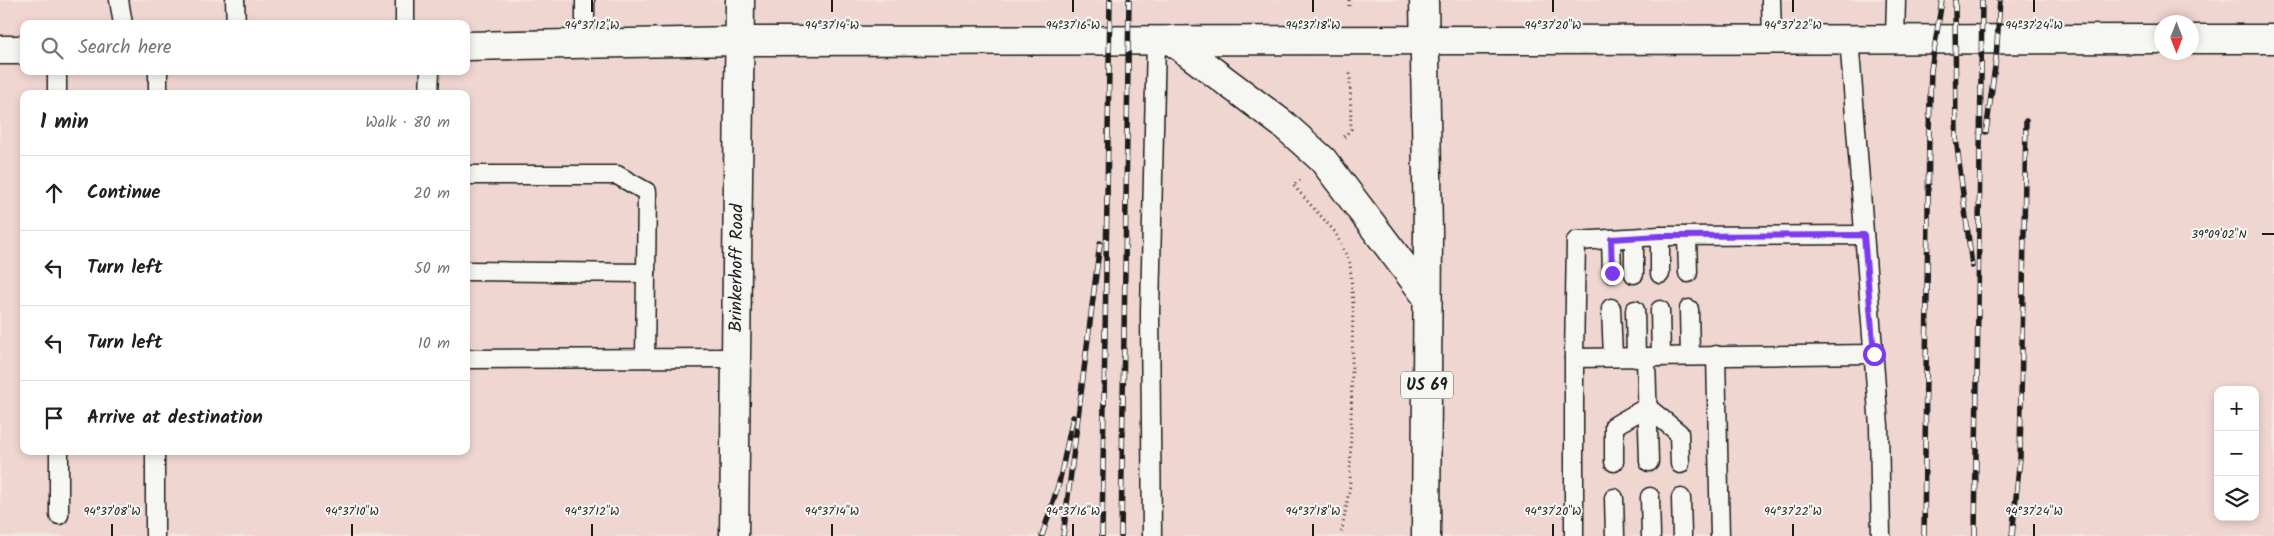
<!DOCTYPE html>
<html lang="en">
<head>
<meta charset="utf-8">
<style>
  :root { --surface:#fff; --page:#f6f6f6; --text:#202124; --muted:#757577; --line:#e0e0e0 }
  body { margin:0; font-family:Kalam,sans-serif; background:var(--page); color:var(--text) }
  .controls { position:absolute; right:15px; bottom:15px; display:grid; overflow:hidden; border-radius:10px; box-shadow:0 2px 8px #0003 }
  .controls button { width:45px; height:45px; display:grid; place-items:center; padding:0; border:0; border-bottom:1px solid var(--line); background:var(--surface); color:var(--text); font:25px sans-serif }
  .compass { position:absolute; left:2154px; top:15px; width:45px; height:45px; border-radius:50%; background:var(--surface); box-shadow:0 2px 8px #0003; rotate:180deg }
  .stop { position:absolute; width:15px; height:15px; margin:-11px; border:4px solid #7c3aed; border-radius:50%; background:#fff }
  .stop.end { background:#7c3aed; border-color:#fff; box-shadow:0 1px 5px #0008 }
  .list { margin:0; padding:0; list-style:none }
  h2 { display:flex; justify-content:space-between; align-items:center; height:65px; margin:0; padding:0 20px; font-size:21px }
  h2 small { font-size:16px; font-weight:400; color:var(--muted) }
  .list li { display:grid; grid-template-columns:32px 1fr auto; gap:15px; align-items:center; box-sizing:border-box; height:75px; padding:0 20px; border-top:1px solid var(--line) }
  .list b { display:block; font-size:19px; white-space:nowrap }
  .list em { font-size:16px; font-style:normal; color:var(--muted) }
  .icon { flex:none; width:28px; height:28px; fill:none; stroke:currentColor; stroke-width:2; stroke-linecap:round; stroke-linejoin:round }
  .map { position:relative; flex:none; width:2274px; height:536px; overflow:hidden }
  .search { position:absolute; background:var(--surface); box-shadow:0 2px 8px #0003; left:20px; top:20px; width:450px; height:55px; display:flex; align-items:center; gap:12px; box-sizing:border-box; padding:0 18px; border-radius:10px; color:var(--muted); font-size:19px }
  .panel { position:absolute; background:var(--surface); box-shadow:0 2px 8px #0003; left:20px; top:90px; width:450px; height:365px; border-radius:10px }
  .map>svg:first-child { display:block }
</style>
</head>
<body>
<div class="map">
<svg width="2274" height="536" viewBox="0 0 2274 536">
  <rect width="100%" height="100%" fill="#f3e7e3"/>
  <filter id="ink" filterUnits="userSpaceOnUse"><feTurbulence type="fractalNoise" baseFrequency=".02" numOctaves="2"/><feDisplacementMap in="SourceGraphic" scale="10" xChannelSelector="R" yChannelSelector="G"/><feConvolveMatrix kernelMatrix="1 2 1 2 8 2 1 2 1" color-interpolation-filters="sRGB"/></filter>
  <g filter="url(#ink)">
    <path fill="#f0d6d1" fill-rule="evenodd" d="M0,0H2274V536H0ZM2162,22H2192V52H2162ZM24,24H466V71H24ZM24,94H466V451H24ZM2218,390H2255V517H2218Z"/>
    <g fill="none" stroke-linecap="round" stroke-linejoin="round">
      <g stroke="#1c1c1c" stroke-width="21">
        <g id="lane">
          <polyline points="119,0 123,24"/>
          <polyline points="235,0 236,24"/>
          <polyline points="405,0 405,24"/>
          <polyline points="1771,0 1772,39"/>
          <polyline points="1849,38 1879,426 1881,536"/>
          <polyline points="1895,38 1896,0"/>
          <polyline points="585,44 585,0"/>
          <polyline points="57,71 57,94"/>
          <polyline points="158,94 158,71"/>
          <polyline points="429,94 430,71"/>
          <polyline points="466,175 617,175 647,192 645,358"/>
          <polyline points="1660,236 1660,274"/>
          <polyline points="1687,236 1688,273"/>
          <polyline points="1634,238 1634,274"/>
          <polyline points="1611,239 1612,273"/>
          <polyline points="466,271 646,273"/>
          <polyline points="1611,308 1613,357"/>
          <polyline points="1689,309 1690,356"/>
          <polyline points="1635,310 1636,358"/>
          <polyline points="1660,310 1661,357"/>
          <polyline points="1716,355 1720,536"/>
          <polyline points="1574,358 1576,241 1660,236 1864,235"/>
          <polyline points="1646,358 1649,462"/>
          <polyline points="466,359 736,358"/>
          <polyline points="59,451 59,515"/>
          <polyline points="1614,462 1614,426 1647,407 1679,433 1680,464"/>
          <polyline points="1650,497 1651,536"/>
          <polyline points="1614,498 1615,536"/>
          <polyline points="1681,498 1682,536"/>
          <polyline points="155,536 155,451"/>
          <polyline points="1152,536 1150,312 1156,40"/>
          <polyline points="1574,536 1574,358 1874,354"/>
        </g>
      </g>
      <g stroke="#1c1c1c" stroke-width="31">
        <g id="street">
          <polyline points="2192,39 2274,39"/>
          <polyline points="466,46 739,41 2162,39"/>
          <polyline points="0,50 24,50"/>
          <path id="s1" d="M734,536L740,0"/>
        </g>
      </g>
      <g stroke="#1c1c1c" stroke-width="31">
        <g id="primary">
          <polyline points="1424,0 1428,233 1426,536"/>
          <polyline points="1171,40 1284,125 1323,160 1427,297"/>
        </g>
      </g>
      <g stroke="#1c1c1c" stroke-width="3" stroke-dasharray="1 4" stroke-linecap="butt">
        <polyline points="1349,0 1349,9"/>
        <polyline points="1344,137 1351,129 1350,71"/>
        <polyline points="1300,180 1293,185 1335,232 1350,263 1353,304 1350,485 1341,536"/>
      </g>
      <use href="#lane" stroke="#f6f6f2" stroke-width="18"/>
      <use href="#street" stroke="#f6f6f2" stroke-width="28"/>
      <use href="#primary" stroke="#f6f6f2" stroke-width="28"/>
      <g stroke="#1c1c1c" stroke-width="5.5">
        <g id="rail">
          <polyline points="1955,0 1956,138 1972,266"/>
          <polyline points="1986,132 1996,59 2000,0"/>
          <polyline points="1042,536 1059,483 1073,417"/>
          <polyline points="1063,536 1100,243"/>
          <polyline points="1102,536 1110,0"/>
          <polyline points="1121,536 1129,0"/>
          <polyline points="1924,536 1929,132 1931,70 1942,0"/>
          <polyline points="1975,536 1982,0"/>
          <polyline points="2012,536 2020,458 2026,121"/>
        </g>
      </g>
      <use href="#rail" stroke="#f6f6f2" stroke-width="4" stroke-dasharray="11" stroke-linecap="butt"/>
    </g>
  </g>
  <g fill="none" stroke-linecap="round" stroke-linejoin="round" filter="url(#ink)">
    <polyline stroke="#7c3aed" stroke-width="6" points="1612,273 1611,239 1660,236 1864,235 1874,354"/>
  </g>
  <path fill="none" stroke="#1c1c1c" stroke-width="2" d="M592,0V12M832,0V12M1073,0V12M1313,0V12M1553,0V12M1793,0V12M2034,0V12M2262,234H2274M112,524V536M352,524V536M592,524V536M832,524V536M1073,524V536M1313,524V536M1553,524V536M1793,524V536M2034,524V536"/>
  <g text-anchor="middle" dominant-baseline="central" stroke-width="4" stroke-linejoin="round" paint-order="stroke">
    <rect fill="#f6f6f2" stroke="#5d5d5c" stroke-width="1" x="1401" y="371.5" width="52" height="27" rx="4"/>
    <g font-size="16" font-weight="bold" fill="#1c1c1c">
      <text x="1427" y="385">US 69</text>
    </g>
    <g font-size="18" fill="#1c1c1c" stroke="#f6f6f2">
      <text stroke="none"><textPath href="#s1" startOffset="268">Brinkerhoff Road</textPath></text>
    </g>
  </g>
  <g font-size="12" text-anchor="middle" fill="#1c1c1c" stroke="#f6f6f2" stroke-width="4" stroke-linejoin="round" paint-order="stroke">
    <text x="592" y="29">94°37'12"W</text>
    <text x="832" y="29">94°37'14"W</text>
    <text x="1073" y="29">94°37'16"W</text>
    <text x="1313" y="29">94°37'18"W</text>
    <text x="1553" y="29">94°37'20"W</text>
    <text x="1793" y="29">94°37'22"W</text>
    <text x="2034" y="29">94°37'24"W</text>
    <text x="2219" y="238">39°09'02"N</text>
    <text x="112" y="515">94°37'08"W</text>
    <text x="352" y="515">94°37'10"W</text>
    <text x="592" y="515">94°37'12"W</text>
    <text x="832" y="515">94°37'14"W</text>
    <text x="1073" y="515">94°37'16"W</text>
    <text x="1313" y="515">94°37'18"W</text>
    <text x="1553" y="515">94°37'20"W</text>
    <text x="1793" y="515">94°37'22"W</text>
    <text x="2034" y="515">94°37'24"W</text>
  </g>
</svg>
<div class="controls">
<button>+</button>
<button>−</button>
<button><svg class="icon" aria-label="layers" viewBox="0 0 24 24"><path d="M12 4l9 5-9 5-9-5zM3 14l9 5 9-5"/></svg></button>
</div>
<svg class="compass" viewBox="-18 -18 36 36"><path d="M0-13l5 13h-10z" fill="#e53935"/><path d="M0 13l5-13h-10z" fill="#757577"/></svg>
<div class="stop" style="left:1874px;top:354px"></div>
<div class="stop end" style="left:1612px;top:273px"></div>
<div class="search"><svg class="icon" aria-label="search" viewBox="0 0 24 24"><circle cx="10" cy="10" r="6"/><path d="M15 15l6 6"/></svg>Search here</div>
<section class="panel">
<h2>1 min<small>Walk · 80 m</small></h2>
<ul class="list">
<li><svg class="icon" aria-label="ahead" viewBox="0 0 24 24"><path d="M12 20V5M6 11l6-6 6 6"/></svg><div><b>Continue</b></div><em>20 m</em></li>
<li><svg class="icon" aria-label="left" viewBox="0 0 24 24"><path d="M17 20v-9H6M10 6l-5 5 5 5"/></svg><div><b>Turn left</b></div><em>50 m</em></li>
<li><svg class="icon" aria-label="left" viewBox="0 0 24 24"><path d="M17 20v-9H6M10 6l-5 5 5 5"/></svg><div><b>Turn left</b></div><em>10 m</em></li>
<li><svg class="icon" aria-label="arrive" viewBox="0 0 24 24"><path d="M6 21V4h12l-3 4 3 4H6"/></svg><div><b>Arrive at destination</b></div></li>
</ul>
</section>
</div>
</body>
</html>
